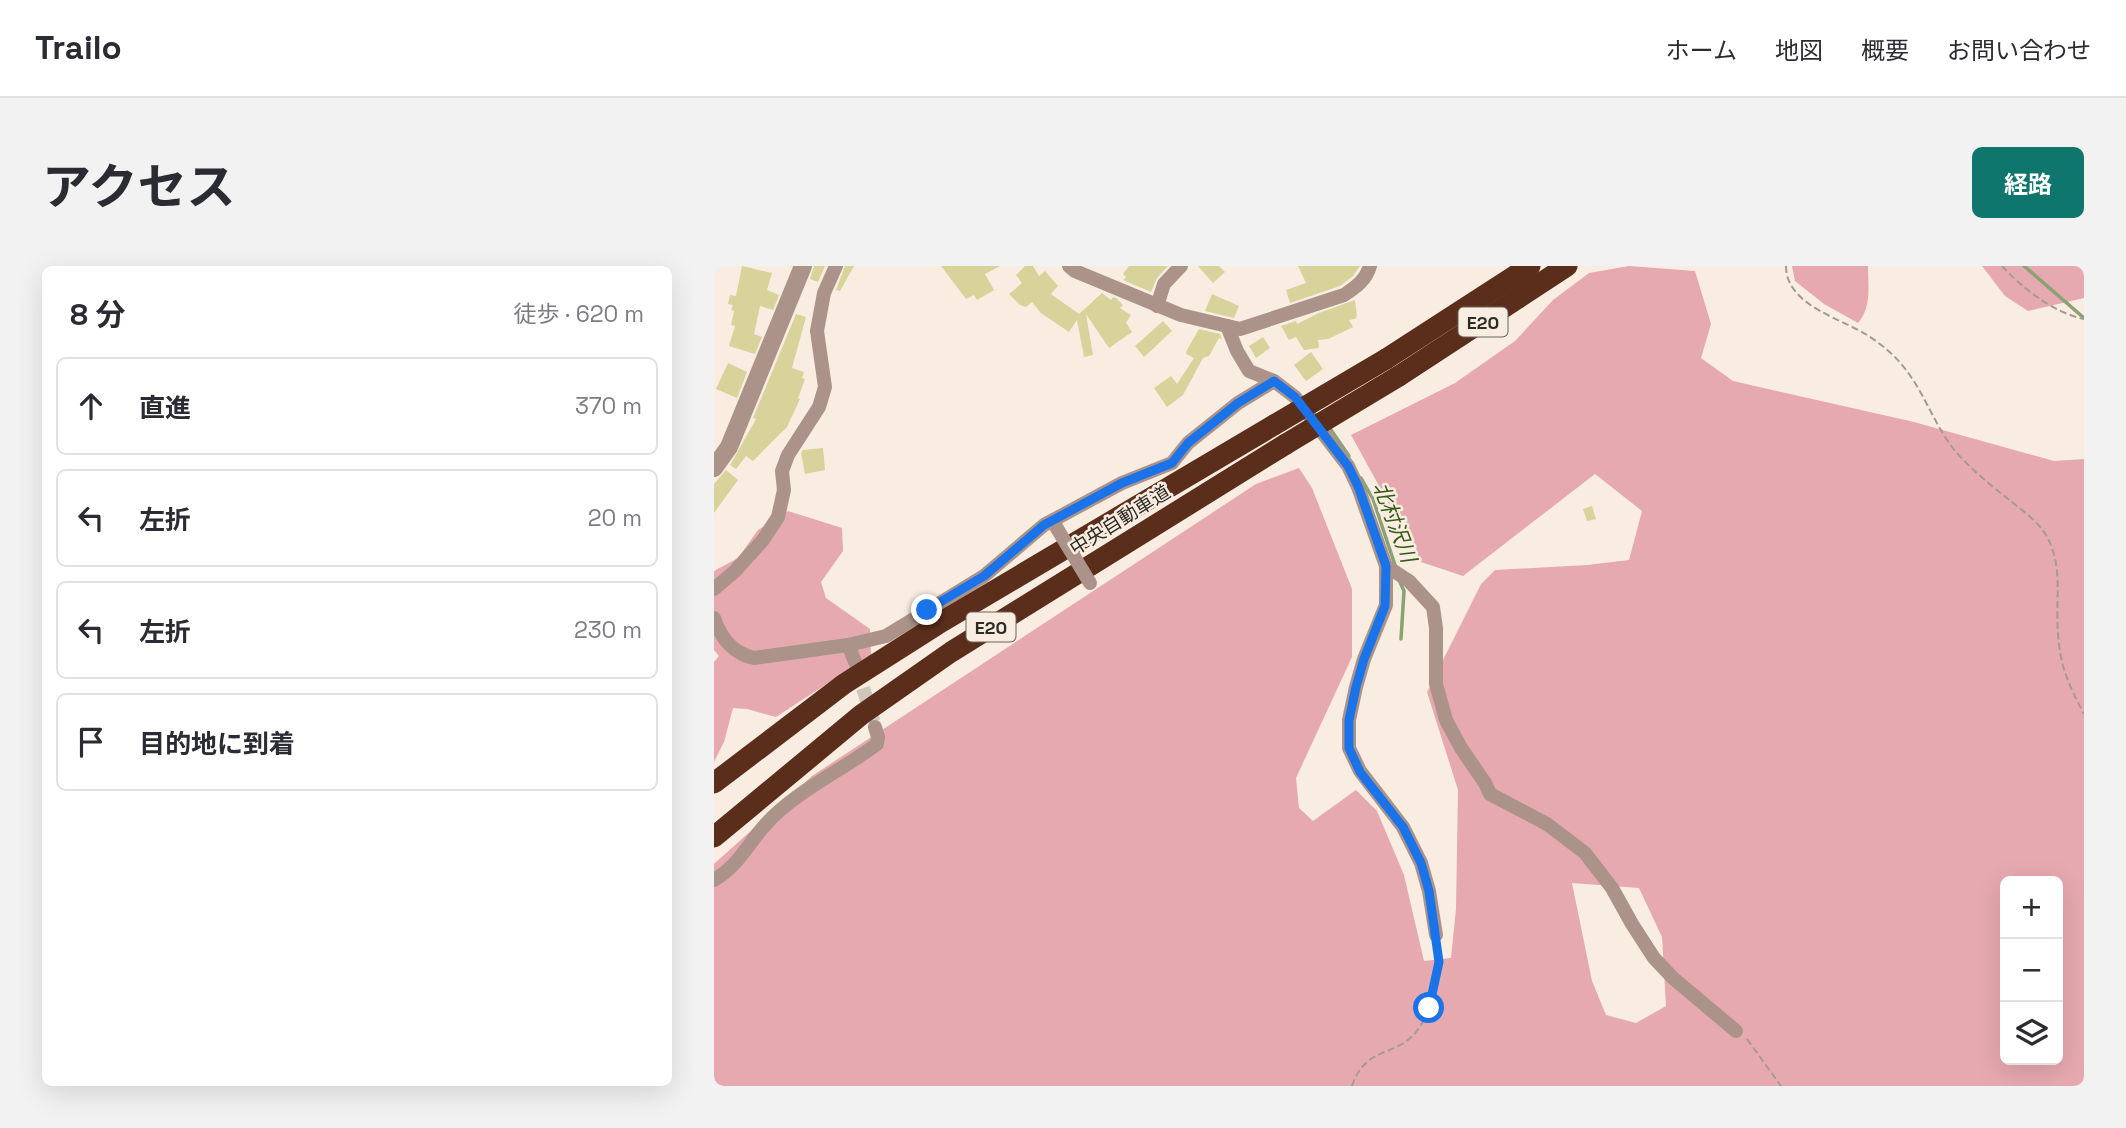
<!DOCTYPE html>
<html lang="ja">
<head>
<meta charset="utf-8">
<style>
  :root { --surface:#fff; --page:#f2f2f3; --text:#2b2b33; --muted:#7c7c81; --line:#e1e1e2; --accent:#0f766e }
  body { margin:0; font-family:"Space Grotesk","Noto Sans JP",sans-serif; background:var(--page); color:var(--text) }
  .controls { position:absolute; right:21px; bottom:21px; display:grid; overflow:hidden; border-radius:10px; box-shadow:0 7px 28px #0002 }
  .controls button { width:63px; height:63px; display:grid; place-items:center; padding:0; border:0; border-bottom:2px solid var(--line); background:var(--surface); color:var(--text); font:35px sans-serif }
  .stop { position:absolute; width:21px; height:21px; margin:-16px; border:5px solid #1a73e8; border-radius:50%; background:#fff }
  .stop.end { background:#1a73e8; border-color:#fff; box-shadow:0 2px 7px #0008 }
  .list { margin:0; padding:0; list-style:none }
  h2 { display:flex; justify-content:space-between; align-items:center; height:91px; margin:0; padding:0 28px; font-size:30px }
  h2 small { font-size:23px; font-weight:400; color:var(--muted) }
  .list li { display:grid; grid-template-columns:46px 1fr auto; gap:21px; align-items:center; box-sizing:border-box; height:98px; margin:0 14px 14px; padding:0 14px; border:2px solid var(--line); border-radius:10px }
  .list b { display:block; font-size:26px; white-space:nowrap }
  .list em { font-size:23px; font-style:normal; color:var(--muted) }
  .icon { flex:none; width:38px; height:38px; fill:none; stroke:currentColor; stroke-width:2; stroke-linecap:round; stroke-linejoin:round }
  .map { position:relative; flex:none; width:1370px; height:820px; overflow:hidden; border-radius:10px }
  header { display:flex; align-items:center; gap:42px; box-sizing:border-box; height:98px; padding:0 35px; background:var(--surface); border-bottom:2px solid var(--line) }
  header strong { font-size:33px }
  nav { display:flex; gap:38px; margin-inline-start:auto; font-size:24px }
  .intro { display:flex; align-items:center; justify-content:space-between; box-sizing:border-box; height:168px; padding:0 42px }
  h1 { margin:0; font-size:49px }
  .button { padding:18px 32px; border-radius:10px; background:var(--accent); color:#fff; font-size:24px; font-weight:700 }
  main { display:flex; gap:42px; padding:0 42px }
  aside { flex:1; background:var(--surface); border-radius:10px; box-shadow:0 7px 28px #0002 }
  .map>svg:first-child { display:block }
</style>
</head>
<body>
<header>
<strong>Trailo</strong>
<nav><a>ホーム</a><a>地図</a><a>概要</a><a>お問い合わせ</a></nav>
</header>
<div class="intro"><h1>アクセス</h1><a class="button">経路</a></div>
<main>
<aside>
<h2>8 分<small>徒歩 · 620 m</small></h2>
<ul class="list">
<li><svg class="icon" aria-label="ahead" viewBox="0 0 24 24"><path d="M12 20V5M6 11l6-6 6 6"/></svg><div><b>直進</b></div><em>370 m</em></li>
<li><svg class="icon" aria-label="left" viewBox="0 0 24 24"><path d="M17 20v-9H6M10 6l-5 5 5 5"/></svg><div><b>左折</b></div><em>20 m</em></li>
<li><svg class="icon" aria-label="left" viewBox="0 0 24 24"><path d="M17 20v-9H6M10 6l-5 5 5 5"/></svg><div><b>左折</b></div><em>230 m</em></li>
<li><svg class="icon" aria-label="arrive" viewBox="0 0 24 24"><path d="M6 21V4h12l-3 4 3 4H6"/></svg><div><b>目的地に到着</b></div></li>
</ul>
</aside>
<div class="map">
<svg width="1370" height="820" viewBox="0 0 1370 820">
  <rect width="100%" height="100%" fill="#f8ede0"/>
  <g fill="#e6a9b0" fill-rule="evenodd">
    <path d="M915,0L981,5L997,58L987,92L1019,115L1200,156L1340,195L1370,193V820H0V598L98,510L542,218L585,202L598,222L638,323V391L582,512L585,542L599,555L642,524L663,545L690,609L710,695L737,692L742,643L744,524L713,426L767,318L781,304L873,299L915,294L928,245L881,208L749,310L707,296L637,169L741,117L801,75L839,34L875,7ZM1291,615H1344V794H1291ZM858,617L925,622L948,671L952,740L922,757L892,749L878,715Z"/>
    <path d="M1078,0H1154C1154,20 1158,41 1144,57L1110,38L1081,15Z"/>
    <polygon points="1268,0 1370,0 1370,32 1314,45 1291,30"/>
    <polygon points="74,245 128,262 129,285 107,316 112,332 156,363 157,389 62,451 33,443 19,442 10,476 0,496 0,396 5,390 0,384 0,305 24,292 44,264"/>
  </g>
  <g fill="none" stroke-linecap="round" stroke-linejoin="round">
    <g stroke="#89a375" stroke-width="3.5">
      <polyline points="1310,0 1370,52"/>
      <polyline points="615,161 635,190"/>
      <polyline points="647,212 659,233 681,299"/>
      <polyline points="686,316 690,325 687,373"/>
    </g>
  </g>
  <g fill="#d8d29b">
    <polygon points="28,0 58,7 53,24 65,29 59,44 46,40 40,68 48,71 41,88 15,80 21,60 17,59 20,45 17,44 19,39 14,38 16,29 22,30"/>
    <polygon points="100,0 111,0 104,16 96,13"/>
    <polygon points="131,0 140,0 126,25 122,24"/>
    <polygon points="227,0 286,0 271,8 280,24 263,34 260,29 252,33"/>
    <polygon points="311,0 319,0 325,10 331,5 344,20 337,28 365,48 388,27 397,34 399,31 402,32 409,39 406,42 417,49 412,57 418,66 395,82 372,48 379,89 370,91 363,54 355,66 327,47 318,36 312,41 306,39 295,28 308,17 302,9"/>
    <polygon points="415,0 454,0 443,12 437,26 409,14 412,11 409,8"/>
    <polygon points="484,0 505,0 511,6 499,17"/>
    <polygon points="584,0 646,0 639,10 626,20 576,37 572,24 592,17"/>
    <polygon points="498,28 525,40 520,52 491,45"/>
    <polygon points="641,34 643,50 641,53 635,54 639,61 614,73 604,74 605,82 590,84 582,71 575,74 567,60 582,55 583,58 605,47"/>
    <polygon points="82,48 92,51 78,102 90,106 88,112 91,113 84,132 86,133 73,161 39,195 32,190 22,203 16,199 42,153 39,152"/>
    <polygon points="449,55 458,65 430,91 421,80"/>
    <polygon points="485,63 506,68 508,73 505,72 495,90 489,92 469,129 453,141 440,122 457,110 463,118 480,92 472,88 473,84"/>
    <polygon points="549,71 556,82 542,92 535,80"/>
    <polygon points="597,86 609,103 592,115 580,99"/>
    <polygon points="14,97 33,106 23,132 2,123"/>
    <polygon points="109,182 111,204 91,208 87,187 89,184"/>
    <polygon points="12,204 24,214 0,247 0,218"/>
    <polygon points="878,240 882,253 873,255 869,243"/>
  </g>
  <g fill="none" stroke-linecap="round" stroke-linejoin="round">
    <polyline stroke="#d0c6bb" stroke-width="14" stroke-dasharray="14 7" stroke-linecap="butt" points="143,402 161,461"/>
    <g stroke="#a39b91" stroke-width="2" stroke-dasharray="7 3.5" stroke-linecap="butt">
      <path d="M1072,0C1072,39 1126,52 1153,69C1170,80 1184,92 1195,108C1213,133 1222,162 1242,186C1257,203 1275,218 1293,232C1306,243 1323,254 1332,269C1350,300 1341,334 1344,368C1346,400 1355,420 1370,448"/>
      <path d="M1288,0C1308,22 1340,47 1370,53"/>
      <polyline points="1033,773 1067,820"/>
      <path d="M638,820C651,780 682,791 702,766C719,745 726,710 723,684"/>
    </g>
    <g stroke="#ac938a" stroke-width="14">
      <path d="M355,0L361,5L467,49L526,63L630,29C642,21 652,14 656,0"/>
      <polyline points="443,40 450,18 467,0"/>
      <polyline points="513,60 523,85 535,105 560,115 581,131 634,200 644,221 672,300 672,339 650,393 642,421 635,454 635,482 646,505 689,561 707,597 715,625 722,669"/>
      <polyline points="672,300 695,315 719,341 722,362 722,418 732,454 747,482 771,517 776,528 833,558 871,587 898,622 918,658 940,692 959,712 1022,765"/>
      <polyline points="0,323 21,305 49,274 64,251 70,224 68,205 74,189 105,141 111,121 103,65 110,27 122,0"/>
      <path d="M0,352C7,372 18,387 40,392L134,379L172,370L270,310L330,259L408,217L458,197L474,177L524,137L560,115"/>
      <polyline points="134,379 142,398"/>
      <path d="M0,614C25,599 33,579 52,558C82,525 127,505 163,478L164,471L161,461"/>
    </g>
    <polyline stroke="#ac938a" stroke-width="18" points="0,202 15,181 89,0"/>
    <g stroke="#5b2e1c" stroke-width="21">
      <polyline points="672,93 816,0"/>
      <polyline points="685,110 853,0"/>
      <polyline points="0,517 130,418 229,355 560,159"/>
      <polyline points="0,571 147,449 237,386 572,178"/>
    </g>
    <polyline stroke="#ac938a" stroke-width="14" points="341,259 376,317"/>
    <g stroke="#5b2e1c" stroke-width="21">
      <polyline points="560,159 672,93"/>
      <polyline points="572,178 685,110"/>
    </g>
  </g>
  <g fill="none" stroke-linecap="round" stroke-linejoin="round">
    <polyline stroke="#1a73e8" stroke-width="9" points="213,344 270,310 330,259 408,217 458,197 474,177 524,137 560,115 581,131 634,200 644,220 672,300 671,340 650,393 642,421 635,454 635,482 646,506 689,561 707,597 715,625 725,696 715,742"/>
  </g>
  <g text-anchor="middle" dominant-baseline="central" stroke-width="5" stroke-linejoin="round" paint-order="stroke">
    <g fill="#f8ede0" stroke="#6b645d" stroke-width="2">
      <rect x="744.5" y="41.5" width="49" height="29" rx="5"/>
      <rect x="252.5" y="346.5" width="49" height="29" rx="5"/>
    </g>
    <g font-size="18" font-weight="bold" fill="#2e2a25">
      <text x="769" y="56">E20</text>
      <text x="277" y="361">E20</text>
    </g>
    <g font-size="19" fill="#2e2a25" stroke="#f8ede0">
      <text transform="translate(406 254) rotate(-32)">中央自動車道</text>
    </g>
    <g font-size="21" font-style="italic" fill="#395b18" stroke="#f8ede0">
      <text transform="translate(681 256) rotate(69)">北村沢川</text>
    </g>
  </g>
</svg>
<div class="controls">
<button>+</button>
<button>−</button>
<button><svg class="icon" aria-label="layers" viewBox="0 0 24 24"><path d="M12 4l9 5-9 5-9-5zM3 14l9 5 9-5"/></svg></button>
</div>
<div class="stop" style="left:715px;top:742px"></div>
<div class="stop end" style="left:213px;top:344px"></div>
</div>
</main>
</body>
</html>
